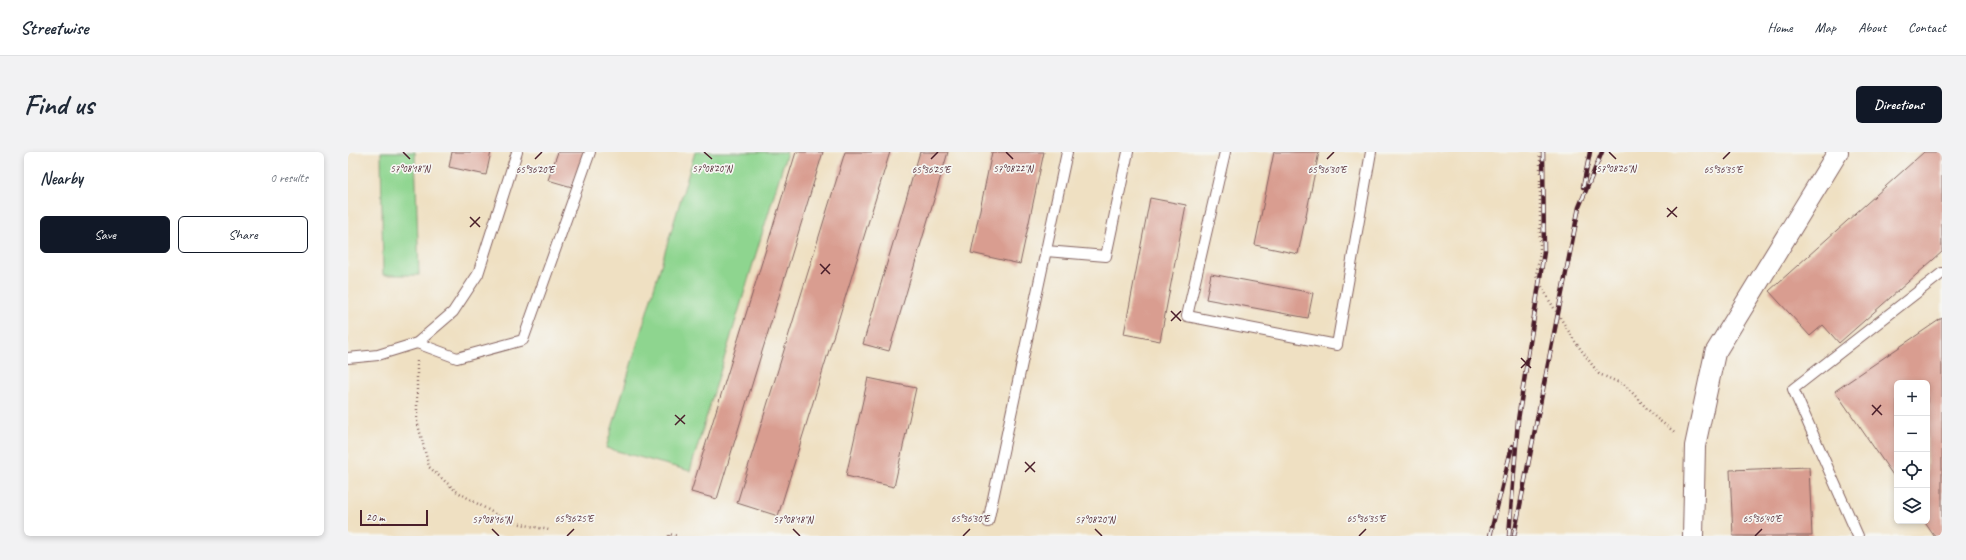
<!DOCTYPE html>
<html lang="en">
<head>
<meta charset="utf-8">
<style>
  :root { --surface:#fff; --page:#f2f2f3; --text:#1f2937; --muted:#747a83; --line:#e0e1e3; --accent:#111827 }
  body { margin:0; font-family:Caveat,sans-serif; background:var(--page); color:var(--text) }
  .controls { position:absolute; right:12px; bottom:12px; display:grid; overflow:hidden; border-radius:6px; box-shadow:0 2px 6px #0003 }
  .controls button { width:36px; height:36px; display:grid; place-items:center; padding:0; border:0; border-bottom:1px solid var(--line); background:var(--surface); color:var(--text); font:20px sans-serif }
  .scale { position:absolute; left:12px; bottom:10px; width:68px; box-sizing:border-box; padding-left:4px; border:2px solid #4a1f2b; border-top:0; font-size:11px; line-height:14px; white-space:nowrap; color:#4a1f2b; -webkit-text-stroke:3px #f6f6f2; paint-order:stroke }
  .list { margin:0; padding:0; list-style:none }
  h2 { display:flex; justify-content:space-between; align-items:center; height:52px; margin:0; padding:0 16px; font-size:17px }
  h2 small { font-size:13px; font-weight:400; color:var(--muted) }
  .actions { display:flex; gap:8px; padding:12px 16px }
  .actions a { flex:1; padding:9px 0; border:1px solid var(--accent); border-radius:6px; text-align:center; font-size:14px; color:var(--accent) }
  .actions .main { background:var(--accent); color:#fff }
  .icon { flex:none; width:22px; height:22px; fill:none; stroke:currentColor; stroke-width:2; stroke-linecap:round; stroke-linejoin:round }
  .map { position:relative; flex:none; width:1594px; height:384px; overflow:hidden; border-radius:6px }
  header { display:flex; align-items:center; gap:24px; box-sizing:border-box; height:56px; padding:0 20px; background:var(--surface); border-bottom:1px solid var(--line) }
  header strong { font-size:19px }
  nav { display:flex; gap:22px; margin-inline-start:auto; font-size:14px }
  .intro { display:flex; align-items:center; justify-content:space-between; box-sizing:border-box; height:96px; padding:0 24px }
  h1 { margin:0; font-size:28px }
  .button { padding:10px 18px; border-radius:6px; background:var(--accent); color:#fff; font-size:14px; font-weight:700 }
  main { display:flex; gap:24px; padding:0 24px }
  aside { flex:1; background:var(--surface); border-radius:6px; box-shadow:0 2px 6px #0003 }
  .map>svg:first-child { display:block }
</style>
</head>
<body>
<header>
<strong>Streetwise</strong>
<nav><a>Home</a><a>Map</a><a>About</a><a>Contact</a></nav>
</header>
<div class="intro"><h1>Find us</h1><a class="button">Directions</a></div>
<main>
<aside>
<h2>Nearby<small>0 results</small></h2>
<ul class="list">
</ul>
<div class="actions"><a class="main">Save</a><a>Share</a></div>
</aside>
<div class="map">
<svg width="1594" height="384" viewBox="0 0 1594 384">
  <rect width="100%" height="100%" fill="#f6f6f2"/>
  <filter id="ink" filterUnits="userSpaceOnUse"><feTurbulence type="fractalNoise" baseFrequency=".025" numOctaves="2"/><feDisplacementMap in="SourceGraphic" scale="8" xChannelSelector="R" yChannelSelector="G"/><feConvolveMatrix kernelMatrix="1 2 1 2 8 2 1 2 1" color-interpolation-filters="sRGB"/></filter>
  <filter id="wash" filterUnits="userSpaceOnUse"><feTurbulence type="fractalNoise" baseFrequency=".012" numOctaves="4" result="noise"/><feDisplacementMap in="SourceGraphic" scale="16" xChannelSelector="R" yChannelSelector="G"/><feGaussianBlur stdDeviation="0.9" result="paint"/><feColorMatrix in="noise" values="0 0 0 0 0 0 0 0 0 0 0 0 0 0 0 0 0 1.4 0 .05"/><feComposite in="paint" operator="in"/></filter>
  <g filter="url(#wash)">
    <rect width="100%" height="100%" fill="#efe0c2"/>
    <g fill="#8ed58f" stroke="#6c7a5d">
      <polygon points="33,0 67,0 71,123 35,123"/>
      <polygon points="347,0 439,0 342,319 258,296"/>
    </g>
    <g id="blocks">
      <g fill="#d99d90">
        <polygon points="104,0 143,0 138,23 101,15"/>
        <polygon points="210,0 237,0 224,35 200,28"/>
        <polygon points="448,0 475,0 369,347 343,340"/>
        <polygon points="497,0 542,0 430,364 389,351"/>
        <polygon points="572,0 600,0 541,199 515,192"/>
        <polygon points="644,0 696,0 672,112 623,101"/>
        <polygon points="926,0 971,0 950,102 907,93"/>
        <polygon points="1576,0 1594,0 1594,100 1491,191 1475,173 1462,184 1421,139"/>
        <polygon points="802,46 838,53 812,189 776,182"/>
        <polygon points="863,122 965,141 960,166 858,147"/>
        <polygon points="1594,166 1594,384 1586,384 1576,369 1579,369 1579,231 1549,231 1549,329 1487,239"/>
        <polygon points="520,226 568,236 546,335 498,324"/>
        <polygon points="1461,315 1464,384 1385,384 1382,318"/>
      </g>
    </g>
  </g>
  <g filter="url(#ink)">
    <use href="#blocks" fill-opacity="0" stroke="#846360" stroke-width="1"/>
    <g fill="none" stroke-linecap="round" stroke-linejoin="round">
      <g stroke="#846360" stroke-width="12">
        <g id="lane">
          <polyline points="877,0 839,164 989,193 1023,0"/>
          <polyline points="698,99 758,104 780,0"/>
          <polyline points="69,191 109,206 175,188 242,0"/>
          <polyline points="0,206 30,203 69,191 105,160 130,122 169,0"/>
          <polyline points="640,370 719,0"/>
          <polyline points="1510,384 1445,237 1594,121"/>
        </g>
      </g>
      <g stroke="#846360" stroke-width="22">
        <polyline id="street" points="1345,384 1347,294 1367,201 1490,0"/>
      </g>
      <g stroke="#846360" stroke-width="2.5" stroke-dasharray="1 3" stroke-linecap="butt">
        <polyline points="1192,0 1192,101 1188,123 1201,148 1228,191 1251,222 1277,233 1308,266 1328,281"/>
        <polyline points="69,209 69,269 81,315 108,339 159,369 201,378"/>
        <polyline points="321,384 321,382 330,384"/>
      </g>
      <use href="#lane" stroke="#fff" stroke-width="10"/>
      <use href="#street" stroke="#fff" stroke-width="20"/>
      <g stroke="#4a1f2b" stroke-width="4.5">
        <g id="rail">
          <polyline points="1235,35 1242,0"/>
          <polyline points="1142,384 1164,294"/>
          <polyline points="1161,384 1170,268 1196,100 1195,0"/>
          <polyline points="1166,384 1231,55 1254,0"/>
        </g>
      </g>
      <use href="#rail" stroke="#f6f6f2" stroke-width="3" stroke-dasharray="9" stroke-linecap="butt"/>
    </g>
  </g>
  <path fill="none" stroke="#4a1f2b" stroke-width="1.5" d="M55,0L62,7M356,0L364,7M658,0L665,7M1261,0L1268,7M187,7L194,0M583,7L590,0M979,7L986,0M1375,7L1382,0M1319,56L1329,65M122,65L132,75M1319,65L1329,55M122,75L132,65M472,112L482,122M473,122L482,112M823,159L833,169M823,169L833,159M1173,206L1183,216M1173,216L1183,206M1524,253L1534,263M327,263L337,272M1524,263L1533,253M327,273L337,263M677,310L687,320M677,320L687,310M144,377L151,384M445,377L452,384M747,377L754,384M219,384L226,377M615,384L622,377M1011,384L1018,377M1407,384L1414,377"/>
  <g font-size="10" text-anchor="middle" fill="#4a1f2b" stroke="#f6f6f2" stroke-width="3.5" stroke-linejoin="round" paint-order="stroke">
    <text x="62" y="20">57°08'18"N</text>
    <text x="364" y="20">57°08'20"N</text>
    <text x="665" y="20">57°08'22"N</text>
    <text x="1268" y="20">57°08'26"N</text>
    <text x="187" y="21">65°36'20"E</text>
    <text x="583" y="21">65°36'25"E</text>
    <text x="979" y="21">65°36'30"E</text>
    <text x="1375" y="21">65°36'35"E</text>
    <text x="226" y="370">65°36'25"E</text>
    <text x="622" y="370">65°36'30"E</text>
    <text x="1018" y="370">65°36'35"E</text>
    <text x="1414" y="370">65°36'40"E</text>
    <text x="144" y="371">57°08'16"N</text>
    <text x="445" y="371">57°08'18"N</text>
    <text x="747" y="371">57°08'20"N</text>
  </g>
</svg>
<div class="controls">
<button>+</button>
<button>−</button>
<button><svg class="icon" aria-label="locate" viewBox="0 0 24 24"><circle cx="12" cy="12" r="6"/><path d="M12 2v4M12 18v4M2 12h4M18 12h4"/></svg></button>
<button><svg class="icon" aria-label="layers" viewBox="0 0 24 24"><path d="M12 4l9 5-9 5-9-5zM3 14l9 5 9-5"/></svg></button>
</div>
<div class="scale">20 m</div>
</div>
</main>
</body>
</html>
